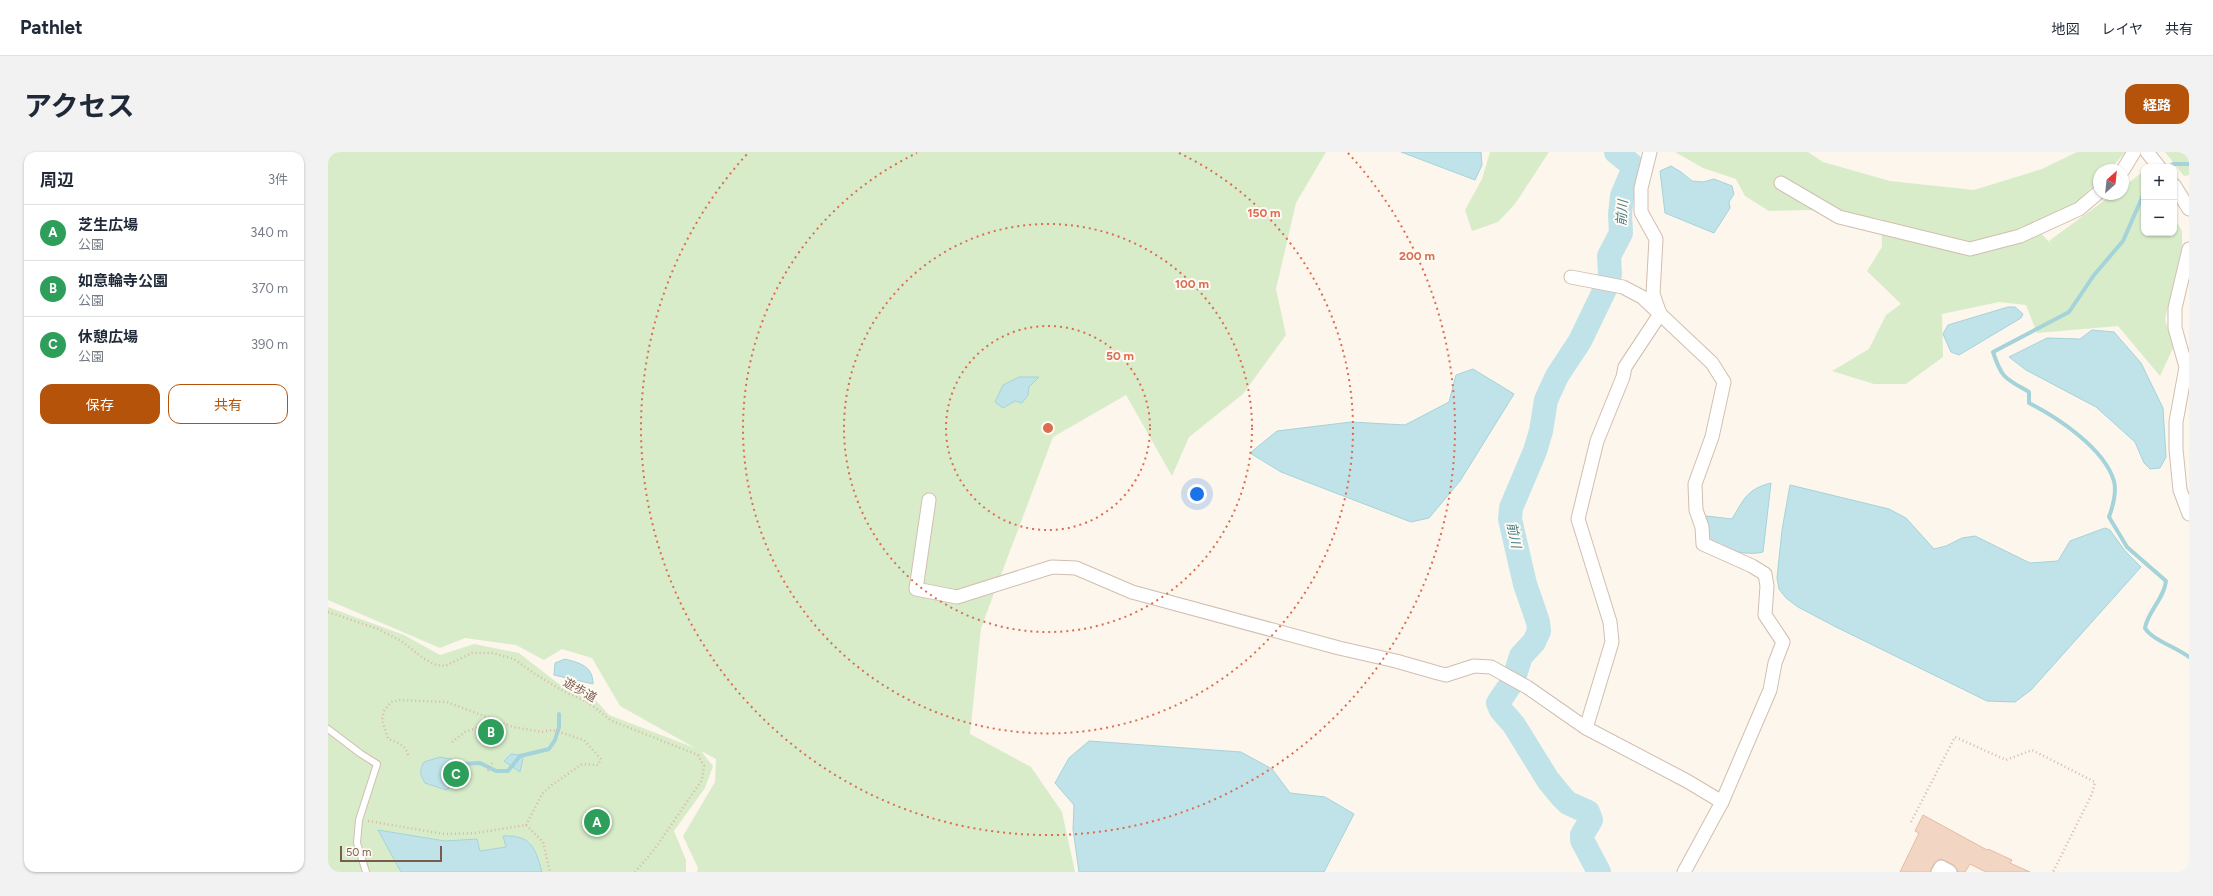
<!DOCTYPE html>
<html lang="ja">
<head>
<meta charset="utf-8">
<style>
  :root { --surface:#fff; --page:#f2f2f3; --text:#1f2937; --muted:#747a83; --line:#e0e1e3; --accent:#b45309 }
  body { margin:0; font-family:Figtree,"Noto Sans JP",sans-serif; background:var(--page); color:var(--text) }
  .controls { position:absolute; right:12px; top:12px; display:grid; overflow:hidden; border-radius:8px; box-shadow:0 1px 3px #0004 }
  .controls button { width:36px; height:36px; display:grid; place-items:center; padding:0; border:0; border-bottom:1px solid var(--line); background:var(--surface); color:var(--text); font:20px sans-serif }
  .compass { position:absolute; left:1765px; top:12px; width:36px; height:36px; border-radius:50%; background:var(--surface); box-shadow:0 1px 3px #0004; rotate:27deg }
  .scale { position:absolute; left:12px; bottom:10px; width:102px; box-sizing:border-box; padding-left:4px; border:2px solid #7a5c4d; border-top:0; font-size:11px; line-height:14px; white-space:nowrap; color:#7a5c4d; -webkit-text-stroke:3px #fffaf3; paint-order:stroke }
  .you { position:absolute; left:869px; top:342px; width:14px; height:14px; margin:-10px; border:3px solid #fff; border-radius:50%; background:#1a73e8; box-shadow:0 0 0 6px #1a73e833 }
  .badge { display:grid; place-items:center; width:26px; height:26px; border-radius:50%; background:var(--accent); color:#fff; font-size:13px; font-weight:700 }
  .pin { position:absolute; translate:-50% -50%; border:2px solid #fff; box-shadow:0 1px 4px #0006 }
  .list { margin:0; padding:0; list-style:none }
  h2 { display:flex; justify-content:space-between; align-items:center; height:52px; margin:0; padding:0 16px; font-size:17px }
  h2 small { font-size:13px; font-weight:400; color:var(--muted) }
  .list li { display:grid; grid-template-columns:26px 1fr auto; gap:12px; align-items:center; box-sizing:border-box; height:56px; padding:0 16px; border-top:1px solid var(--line) }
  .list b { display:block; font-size:15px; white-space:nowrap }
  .list p { margin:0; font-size:13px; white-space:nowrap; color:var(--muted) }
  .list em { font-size:13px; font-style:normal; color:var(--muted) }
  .actions { display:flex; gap:8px; padding:12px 16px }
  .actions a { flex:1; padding:9px 0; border:1px solid var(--accent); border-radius:12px; text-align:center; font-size:14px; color:var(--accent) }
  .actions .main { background:var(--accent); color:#fff }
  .map { position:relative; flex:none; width:1861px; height:720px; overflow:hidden; border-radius:12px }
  header { display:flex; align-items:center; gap:24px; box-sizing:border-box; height:56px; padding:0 20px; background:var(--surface); border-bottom:1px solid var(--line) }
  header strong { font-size:19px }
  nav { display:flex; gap:22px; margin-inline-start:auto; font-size:14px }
  .intro { display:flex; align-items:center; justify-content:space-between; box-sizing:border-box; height:96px; padding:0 24px }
  h1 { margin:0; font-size:28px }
  .button { padding:10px 18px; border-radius:12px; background:var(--accent); color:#fff; font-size:14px; font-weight:700 }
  main { display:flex; gap:24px; padding:0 24px }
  aside { flex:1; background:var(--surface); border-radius:12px; box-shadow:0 1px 3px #0004 }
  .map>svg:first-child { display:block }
</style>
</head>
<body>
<header>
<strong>Pathlet</strong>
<nav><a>地図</a><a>レイヤ</a><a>共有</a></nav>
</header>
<div class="intro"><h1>アクセス</h1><a class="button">経路</a></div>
<main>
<aside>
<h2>周辺<small>3件</small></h2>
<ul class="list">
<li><span class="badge" style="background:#2e9e5b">A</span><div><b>芝生広場</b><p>公園</p></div><em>340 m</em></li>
<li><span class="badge" style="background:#2e9e5b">B</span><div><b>如意輪寺公園</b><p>公園</p></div><em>370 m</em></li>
<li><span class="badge" style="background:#2e9e5b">C</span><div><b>休憩広場</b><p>公園</p></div><em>390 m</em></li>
</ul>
<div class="actions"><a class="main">保存</a><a>共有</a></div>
</aside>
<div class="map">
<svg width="1861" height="720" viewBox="0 0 1861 720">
  <rect width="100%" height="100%" fill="#fdf6ec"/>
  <g fill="#d8ecc9">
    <polygon points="0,0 998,0 968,51 948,137 958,183 915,242 861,285 844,324 798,243 725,285 653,476 642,582 703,615 734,660 747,720 369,720 370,716 355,684 387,630 388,607 373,599 385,614 377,636 346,679 358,708 358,720 0,720 0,455 76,483 112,503 146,492 191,501 231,532 263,543 281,563 367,596 292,554 264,506 234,497 216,508 188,493 137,486 112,496 0,448"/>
    <polygon points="1162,0 1221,0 1187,52 1170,70 1144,79 1137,58 1154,27"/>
    <polygon points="1347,0 1480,0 1495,10 1562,29 1646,38 1714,17 1749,0 1797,0 1782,18 1771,18 1771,28 1749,50 1704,72 1727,96 1721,89 1785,42 1795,42 1795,35 1816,19 1816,81 1846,81 1846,66 1854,79 1854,95 1837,167 1845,196 1832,224 1790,174 1709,181 1698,153 1671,150 1614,162 1615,205 1578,232 1546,232 1504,219 1541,197 1558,163 1573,152 1539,119 1554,95 1553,67 1482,58 1441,59 1417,44 1408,27 1375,16"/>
    <polygon points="1837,0 1861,0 1861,23 1856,24"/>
  </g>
  <g fill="#bfe3e8" stroke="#a5d3da">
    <polygon points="1073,0 1153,0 1154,13 1147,28"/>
    <polygon points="1343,14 1353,20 1364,29 1375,30 1386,27 1404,34 1406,42 1401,50 1402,56 1386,81 1337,61 1332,19"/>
    <polygon points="1680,155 1687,155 1695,162 1693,166 1631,203 1623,200 1615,182 1620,173"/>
    <polygon points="1764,178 1786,180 1813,211 1835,256 1838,305 1832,316 1822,317 1816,311 1807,290 1768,255 1698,218 1681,205 1719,186 1752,187"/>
    <polygon points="1145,217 1186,242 1132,329 1101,366 1083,370 953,320 922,301 949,279 1023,270 1077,273 1121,250 1128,223"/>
    <polygon points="691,225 711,225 701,235 700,243 694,251 687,249 675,256 667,250 675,233"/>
    <path d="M1443,331L1435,400C1414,405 1396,395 1376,389L1370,363L1404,367C1416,347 1419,337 1443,331Z"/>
    <polygon points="1462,333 1561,357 1578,366 1606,397 1618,394 1634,386 1647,384 1702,411 1730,409 1742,389 1777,376 1782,378 1797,399 1813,415 1703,538 1687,550 1659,549 1508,475 1470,455 1458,446 1451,437 1449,426 1454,378"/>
    <path d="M237,507C252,511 265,514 265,532L226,523L227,511Z"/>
    <polygon points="761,589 913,600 944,617 962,641 997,645 1026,662 996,720 751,720 745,677 746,653 727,631 741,606"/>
    <polygon points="183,602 191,603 195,606 192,620 176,609"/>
    <path d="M112,605L133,609L135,614C132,625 128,632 118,638L97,631C92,623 91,618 96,610Z"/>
    <path d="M50,678L117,689L149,687L152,699L178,695L175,684C203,683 207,695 214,720H73Z"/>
  </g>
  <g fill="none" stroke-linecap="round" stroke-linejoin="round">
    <g stroke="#a5d3da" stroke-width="4">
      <polyline points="1842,15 1845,12 1861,12"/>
      <path d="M1816,41L1795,89L1766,123L1741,160L1665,200C1674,227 1677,226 1701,240V251C1730,266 1776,296 1786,329C1789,341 1785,354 1781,365L1799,395L1838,429C1836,447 1820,459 1817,476C1824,488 1848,495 1861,505"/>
      <polyline points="134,612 152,611 168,619 180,619 192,604 221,597 227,588 231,575 231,562"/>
    </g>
    <polyline stroke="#bfe3e8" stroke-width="24" points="1271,720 1254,688 1254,683 1263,668 1260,660 1240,651 1234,645 1220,628 1186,573 1173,558 1170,551 1185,529 1193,504 1206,490 1211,479 1210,470 1197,432 1182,367 1183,356 1207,299 1213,279 1218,248 1229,224 1252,189 1278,135 1282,122 1281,104 1293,81 1292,62 1294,44 1305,18 1304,13 1288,0"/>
  </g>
  <polygon fill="#f3d5c3" stroke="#e6bba3" points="1595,663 1659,698 1660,697 1684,708 1682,711 1702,720 1658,720 1642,712 1637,720 1630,720 1626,713 1613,707 1606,711 1602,720 1572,720 1591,681 1587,679"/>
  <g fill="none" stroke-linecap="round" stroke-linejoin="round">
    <g stroke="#d1beb0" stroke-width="8">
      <polyline id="lane" points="0,577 33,602 49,612 31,668 29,691 38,720"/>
    </g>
    <g stroke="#d1beb0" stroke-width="15">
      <g id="street">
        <polyline points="1819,0 1831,15"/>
        <polyline points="1795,18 1806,0"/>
        <polyline points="1453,31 1511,65 1642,97 1692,84 1751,57 1771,40"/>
        <polyline points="1846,33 1861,57"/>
        <polyline points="1861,97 1847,156 1847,176 1858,215 1848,270 1848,297 1852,338 1861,362"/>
        <polyline points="1243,125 1295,135 1314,145 1384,211 1396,230 1384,285 1367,332 1368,358 1374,375 1375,392 1424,414 1437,422 1439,434 1437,463 1455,490 1447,511 1442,538 1394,650"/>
        <polyline points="601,348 588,437 629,445 724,415 748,416 804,440 1011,496 1068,509 1110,521 1118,523 1146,514 1163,515 1199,535 1258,576 1359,629 1394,650 1356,720"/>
        <polyline points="1258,576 1284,490 1282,470 1250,367 1269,289 1295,225 1297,215 1332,162 1325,142 1328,87 1313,60 1313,36 1322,0"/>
        <polyline points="1610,720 1613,715 1622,720"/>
      </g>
    </g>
    <g stroke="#d9b8a5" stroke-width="2.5" stroke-dasharray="1 3" stroke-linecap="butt">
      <polyline points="0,460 50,477 73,489 95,506 108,513 117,514 144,501 165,501 186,507 207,522 237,540 258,549 284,569 370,603 376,614 374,628 326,698 307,720"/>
      <polyline points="124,590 137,580 168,569"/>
      <path d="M80,603C77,592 70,591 60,587L54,568L56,559L63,550L71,548L119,550L185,575L214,580L225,578L256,588L273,607L270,613L254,612L224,633L214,642L198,673"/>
      <polyline points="160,619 164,611"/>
      <polyline points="40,669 116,682 148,681 198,673 215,690 222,720"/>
      <polyline points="1583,670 1627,585 1678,608 1704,598 1767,630 1764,642 1725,720"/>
    </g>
    <use href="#lane" stroke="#fff" stroke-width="6"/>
    <use href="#street" stroke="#fff" stroke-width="13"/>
  </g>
  <g fill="none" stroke="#dc6d51" stroke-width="2" stroke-dasharray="2 4">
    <circle cx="720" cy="276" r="102"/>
    <circle cx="720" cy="276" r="204"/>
    <path d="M851 1A305 305 0 1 1 589 1"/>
    <path d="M1020 1A407 407 0 1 1 420 1"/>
  </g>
  <g text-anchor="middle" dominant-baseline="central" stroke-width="4" stroke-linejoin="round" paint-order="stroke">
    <g font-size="12" fill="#7a5c4d" stroke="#fffaf3">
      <text transform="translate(252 538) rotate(29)">遊歩道</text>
    </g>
    <g font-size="13" font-style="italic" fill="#437c86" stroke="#fffaf3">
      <text transform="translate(1294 61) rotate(-86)">前川</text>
      <text transform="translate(1186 383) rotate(78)">前川</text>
    </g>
  </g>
  <circle cx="720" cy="276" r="6" fill="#dc6d51" stroke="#fffaf3" stroke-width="2"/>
  <g font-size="12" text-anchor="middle" font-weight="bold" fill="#dc6d51" stroke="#fffaf3" stroke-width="4" stroke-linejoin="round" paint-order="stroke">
    <text x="936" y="65">150 m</text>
    <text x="1089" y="108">200 m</text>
    <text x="864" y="136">100 m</text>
    <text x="792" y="208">50 m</text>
  </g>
</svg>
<div class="controls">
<button>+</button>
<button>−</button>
</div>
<svg class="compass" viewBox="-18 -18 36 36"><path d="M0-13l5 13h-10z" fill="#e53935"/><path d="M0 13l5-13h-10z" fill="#747a83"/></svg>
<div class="scale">50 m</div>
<div class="you"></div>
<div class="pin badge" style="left:269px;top:670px;background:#2e9e5b">A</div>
<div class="pin badge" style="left:163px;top:580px;background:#2e9e5b">B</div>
<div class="pin badge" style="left:128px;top:622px;background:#2e9e5b">C</div>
</div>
</main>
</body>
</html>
